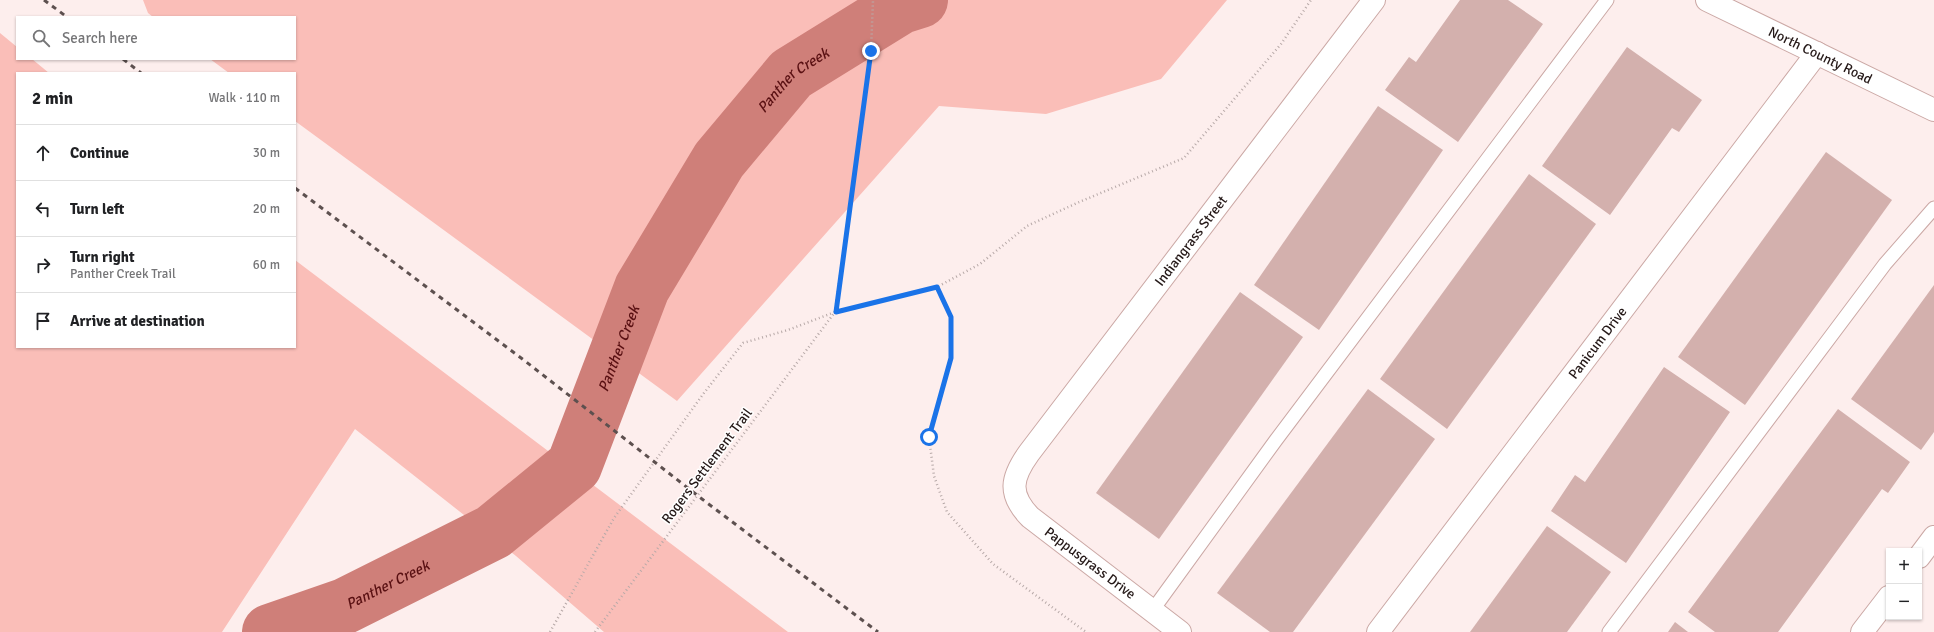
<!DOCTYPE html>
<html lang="en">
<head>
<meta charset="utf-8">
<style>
  :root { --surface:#fff; --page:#f2f2f2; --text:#202124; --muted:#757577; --line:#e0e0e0 }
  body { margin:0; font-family:Signika,sans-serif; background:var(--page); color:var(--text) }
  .controls { position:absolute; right:12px; bottom:12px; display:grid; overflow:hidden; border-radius:0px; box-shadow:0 1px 3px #0004 }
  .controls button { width:36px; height:36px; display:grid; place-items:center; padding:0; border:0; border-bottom:1px solid var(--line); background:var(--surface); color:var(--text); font:20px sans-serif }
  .stop { position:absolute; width:12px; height:12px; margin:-9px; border:3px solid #1a73e8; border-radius:50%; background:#fff }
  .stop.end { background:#1a73e8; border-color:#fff; box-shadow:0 1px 4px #0008 }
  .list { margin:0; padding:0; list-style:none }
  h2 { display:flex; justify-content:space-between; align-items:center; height:52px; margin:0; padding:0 16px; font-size:17px }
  h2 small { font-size:13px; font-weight:400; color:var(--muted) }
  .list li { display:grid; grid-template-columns:26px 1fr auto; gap:12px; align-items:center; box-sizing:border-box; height:56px; padding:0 16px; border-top:1px solid var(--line) }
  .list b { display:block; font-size:15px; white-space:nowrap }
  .list p { margin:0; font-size:13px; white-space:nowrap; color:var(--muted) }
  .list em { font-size:13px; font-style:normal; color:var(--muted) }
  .icon { flex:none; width:22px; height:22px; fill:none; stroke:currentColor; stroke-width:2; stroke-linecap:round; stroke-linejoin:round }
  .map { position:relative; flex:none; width:1934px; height:632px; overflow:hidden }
  .search { position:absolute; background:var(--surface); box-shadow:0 1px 3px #0004; left:16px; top:16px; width:280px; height:44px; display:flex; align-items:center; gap:10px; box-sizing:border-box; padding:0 14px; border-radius:0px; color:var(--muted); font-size:15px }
  .panel { position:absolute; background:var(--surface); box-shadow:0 1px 3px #0004; left:16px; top:72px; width:280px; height:276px; border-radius:0px }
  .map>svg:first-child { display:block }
</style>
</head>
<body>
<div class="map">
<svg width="1934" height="632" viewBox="0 0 1934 632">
  <rect width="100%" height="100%" fill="#fdeeed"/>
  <g fill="#fabeb8">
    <polygon points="143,0 1227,0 1161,79 1046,114 939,106 677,401 295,121 295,73 229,73 210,59 295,59 295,17 153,17 148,13"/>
    <polygon points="0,33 17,47 17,59 32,59 49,73 17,73 17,347 295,347 295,260 788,632 604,632 516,556 355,429 222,632 0,632"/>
  </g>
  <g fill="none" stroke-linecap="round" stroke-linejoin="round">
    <path stroke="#cf7f79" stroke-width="56" id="s1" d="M270,632L345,606L493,532L574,466L642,288L719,160L791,74L901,6L920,0"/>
  </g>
  <g fill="#d3b0ad">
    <polygon points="1460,0 1508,0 1543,24 1458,142 1385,90 1409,57 1416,62"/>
    <polygon points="1627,47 1702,100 1679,132 1672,128 1610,215 1542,166"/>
    <polygon points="1378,106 1443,150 1319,330 1254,285"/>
    <polygon points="1826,152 1892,200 1745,405 1678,357"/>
    <polygon points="1529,174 1596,224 1447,429 1380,379"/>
    <polygon points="1934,285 1934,432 1921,450 1851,399"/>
    <polygon points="1240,292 1303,337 1159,539 1096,493"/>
    <polygon points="1664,367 1730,412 1626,563 1551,511 1575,475 1585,482"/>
    <polygon points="1368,389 1435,439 1293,632 1270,632 1217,593"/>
    <polygon points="1838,409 1910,462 1888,493 1882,489 1778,632 1715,632 1688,612"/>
    <polygon points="1547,526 1611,572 1567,632 1470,632"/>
    <polygon points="1675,622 1688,632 1668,632"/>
  </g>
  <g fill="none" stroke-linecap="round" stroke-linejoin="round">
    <g stroke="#cba8a5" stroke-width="15">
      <g id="service">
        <polyline points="1152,611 1276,440 1607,0"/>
        <polyline points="1609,632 1885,264 1934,208"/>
      </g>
    </g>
    <g stroke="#cba8a5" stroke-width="24">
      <g id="minor">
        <path id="s2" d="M1707,0L1934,110"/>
        <polyline points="1919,557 1934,537"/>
        <path id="s3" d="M1180,632L1030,517C1008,494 1011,478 1029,453L1374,0"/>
        <path id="s4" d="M1378,632L1817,53"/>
        <polyline points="1862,632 1889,597"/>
      </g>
    </g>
    <g stroke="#b7a9a8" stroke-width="2.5" stroke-dasharray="1 3" stroke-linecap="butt">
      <polyline points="937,287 951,317 951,358 929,437 934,476 947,512 993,564 1086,632"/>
      <polyline points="550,632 614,518 704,393 743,343 788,330 835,312 937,287 980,264 1027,226 1077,203 1184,158 1281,44 1311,0"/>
      <polyline points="595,632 835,312 871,51 873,0"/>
    </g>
    <use href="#service" stroke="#fff" stroke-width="13"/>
    <use href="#minor" stroke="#fff" stroke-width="22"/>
    <g stroke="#5d504f" stroke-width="3" stroke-dasharray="5 5" stroke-linecap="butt">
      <polyline points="44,0 67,17"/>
      <polyline points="123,59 141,73"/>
      <polyline points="295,188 525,361 702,499 878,632"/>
    </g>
  </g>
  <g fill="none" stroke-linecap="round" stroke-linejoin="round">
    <polyline stroke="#1a73e8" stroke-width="5" points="871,51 836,312 937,287 951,317 951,358 929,437"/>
  </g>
  <g text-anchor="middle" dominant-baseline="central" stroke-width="3" stroke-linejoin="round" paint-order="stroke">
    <g font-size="14" fill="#251918" stroke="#fff">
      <text stroke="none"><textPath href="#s2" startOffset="126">North County Road</textPath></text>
      <text stroke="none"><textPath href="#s3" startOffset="528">Indiangrass Street</textPath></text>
      <text stroke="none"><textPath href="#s4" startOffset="363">Panicum Drive</textPath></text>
      <text transform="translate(707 466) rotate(-53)">Rogers Settlement Trail</text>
      <text transform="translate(1090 563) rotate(37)">Pappusgrass Drive</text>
    </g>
    <g font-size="15" font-style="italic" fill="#591012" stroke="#fff">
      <text stroke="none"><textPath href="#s1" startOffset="799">Panther Creek</textPath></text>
      <text stroke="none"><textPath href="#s1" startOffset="475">Panther Creek</textPath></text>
      <text stroke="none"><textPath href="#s1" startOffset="127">Panther Creek</textPath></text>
    </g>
  </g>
</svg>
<div class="controls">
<button>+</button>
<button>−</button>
</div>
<div class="stop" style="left:929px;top:437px"></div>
<div class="stop end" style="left:871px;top:51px"></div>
<div class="search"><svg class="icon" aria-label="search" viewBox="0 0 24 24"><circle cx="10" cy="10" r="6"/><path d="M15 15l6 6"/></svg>Search here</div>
<section class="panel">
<h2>2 min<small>Walk · 110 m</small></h2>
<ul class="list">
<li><svg class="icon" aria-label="ahead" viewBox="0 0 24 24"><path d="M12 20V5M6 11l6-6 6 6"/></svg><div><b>Continue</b></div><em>30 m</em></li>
<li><svg class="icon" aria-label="left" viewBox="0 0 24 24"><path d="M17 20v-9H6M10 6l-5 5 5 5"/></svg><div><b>Turn left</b></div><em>20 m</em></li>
<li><svg class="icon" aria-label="right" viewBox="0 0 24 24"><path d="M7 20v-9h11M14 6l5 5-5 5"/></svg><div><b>Turn right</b><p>Panther Creek Trail</p></div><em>60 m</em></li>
<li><svg class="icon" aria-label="arrive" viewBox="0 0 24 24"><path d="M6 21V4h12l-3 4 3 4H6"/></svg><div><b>Arrive at destination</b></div></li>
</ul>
</section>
</div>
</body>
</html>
